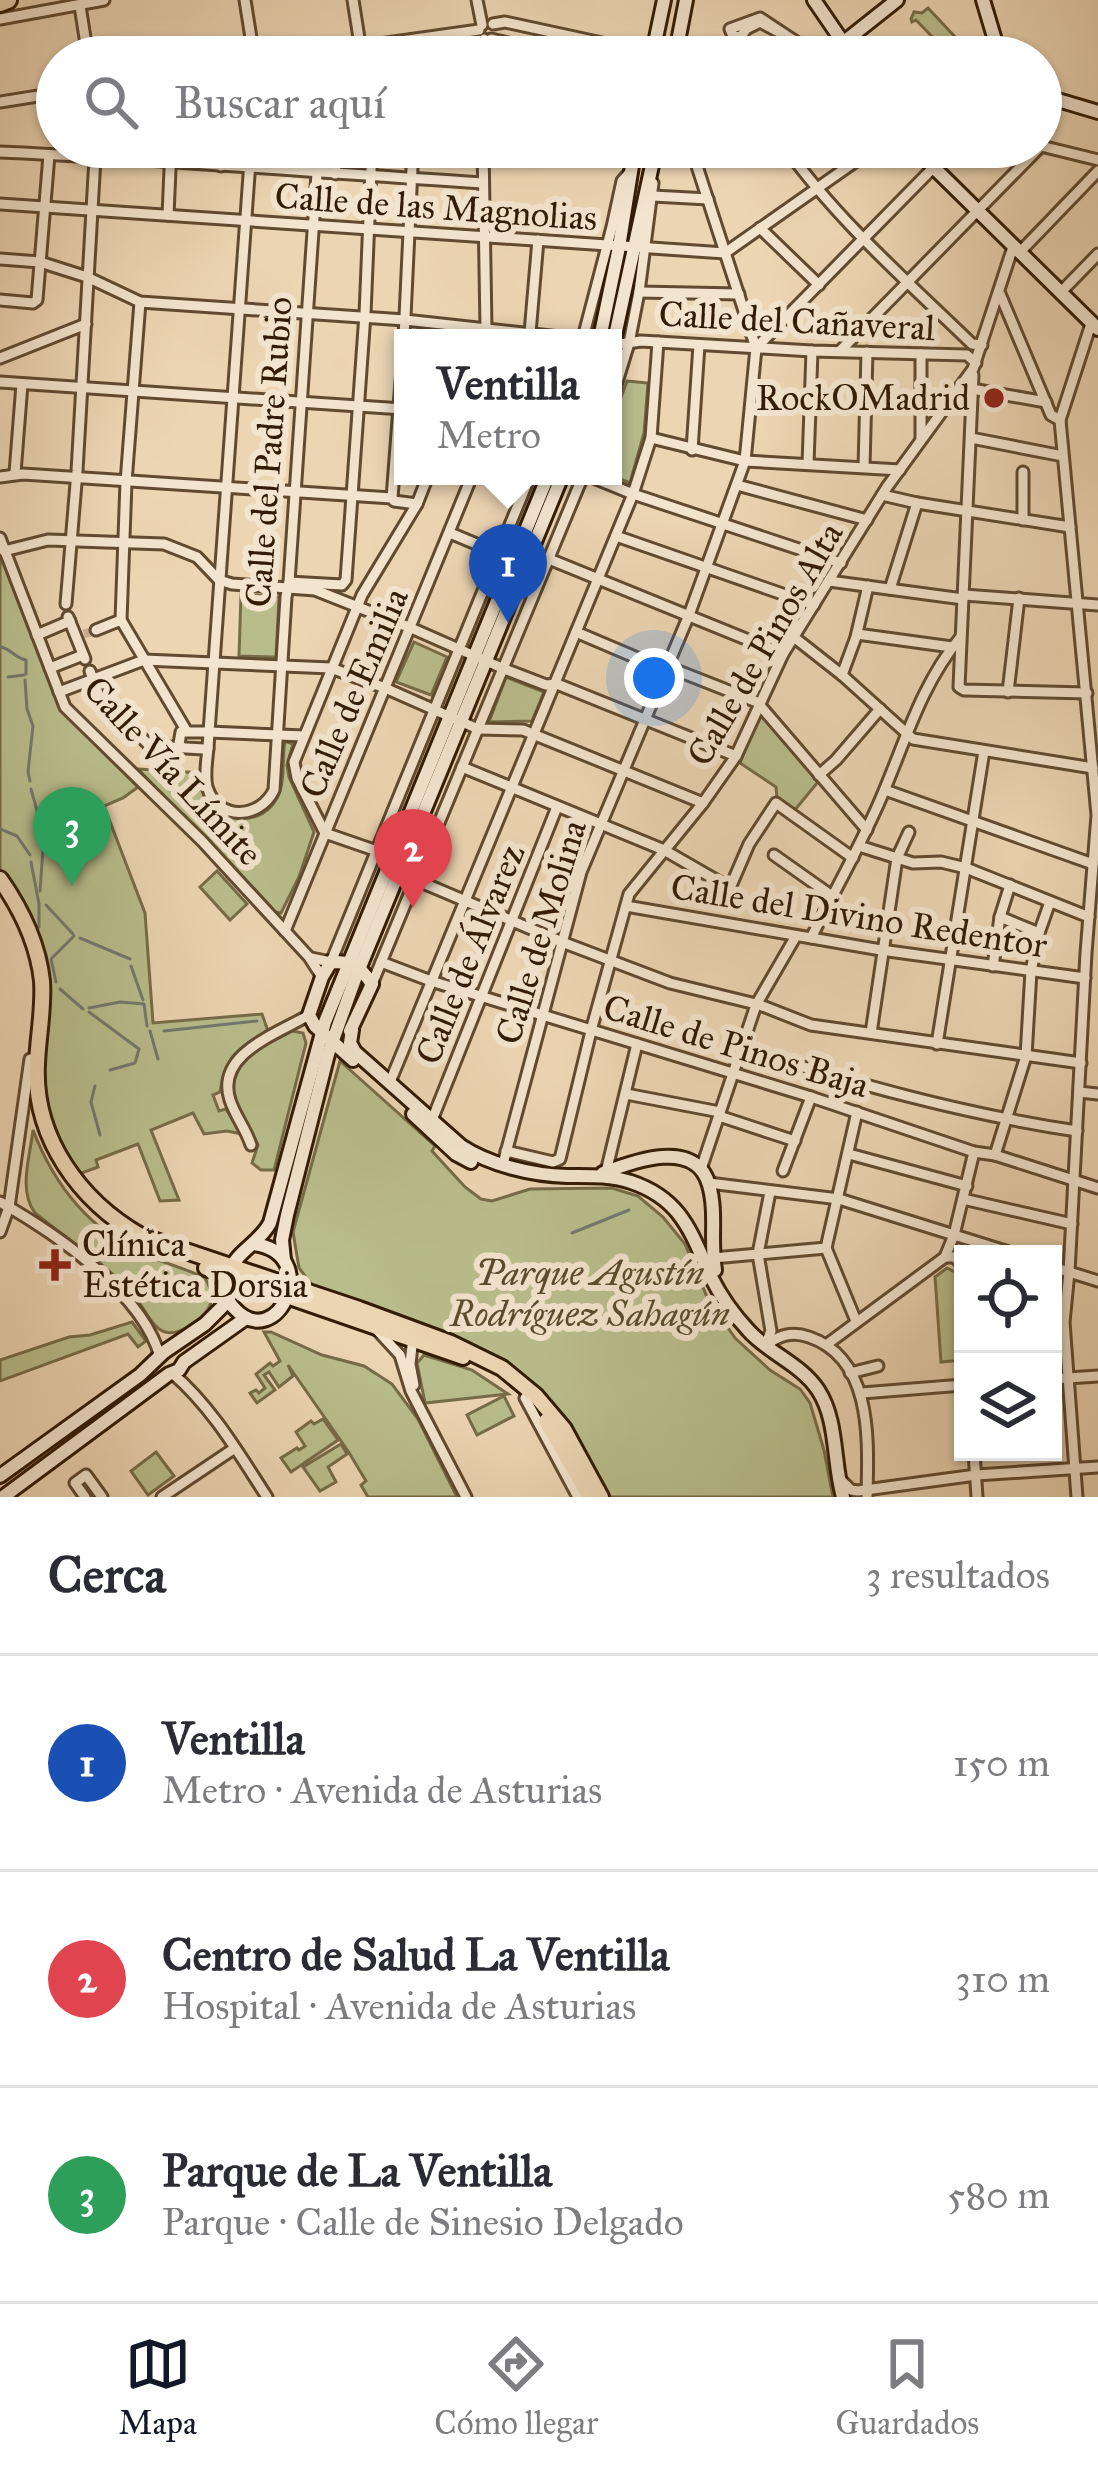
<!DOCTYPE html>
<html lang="es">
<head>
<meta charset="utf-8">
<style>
  :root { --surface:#fff; --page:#f7f7f7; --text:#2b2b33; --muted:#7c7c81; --line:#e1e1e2; --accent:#111827 }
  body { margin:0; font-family:"IM FELL Great Primer",serif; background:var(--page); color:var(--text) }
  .controls { position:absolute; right:36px; bottom:36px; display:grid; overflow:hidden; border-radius:0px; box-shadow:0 3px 9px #0004 }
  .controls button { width:108px; height:108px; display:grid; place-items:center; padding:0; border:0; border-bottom:3px solid var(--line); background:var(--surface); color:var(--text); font:60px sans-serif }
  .you { position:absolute; left:654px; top:678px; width:42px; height:42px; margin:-30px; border:9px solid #fff; border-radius:50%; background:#1a73e8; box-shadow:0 0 0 18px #1a73e833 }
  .badge { display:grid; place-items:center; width:78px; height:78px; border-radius:50%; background:var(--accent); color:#fff; font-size:39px; font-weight:700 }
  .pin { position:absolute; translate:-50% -99px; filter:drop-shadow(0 3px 6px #0008) }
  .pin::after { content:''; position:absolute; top:63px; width:42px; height:36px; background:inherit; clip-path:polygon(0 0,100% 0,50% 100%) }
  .popup { position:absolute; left:394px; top:329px; width:228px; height:156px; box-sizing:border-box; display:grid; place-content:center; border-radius:0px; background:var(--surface); filter:drop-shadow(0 3px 9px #0005); font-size:39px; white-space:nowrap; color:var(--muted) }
  .popup b { font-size:45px; color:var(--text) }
  .popup::after { content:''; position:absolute; left:50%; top:100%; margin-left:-24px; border:24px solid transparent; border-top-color:var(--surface) }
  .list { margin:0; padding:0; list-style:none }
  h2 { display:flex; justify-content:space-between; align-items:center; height:156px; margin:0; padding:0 48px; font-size:51px }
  h2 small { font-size:39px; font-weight:400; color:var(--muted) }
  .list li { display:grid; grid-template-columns:78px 1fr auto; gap:36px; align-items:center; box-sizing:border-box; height:216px; padding:0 48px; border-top:3px solid var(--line) }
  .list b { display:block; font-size:45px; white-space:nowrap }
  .list p { margin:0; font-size:39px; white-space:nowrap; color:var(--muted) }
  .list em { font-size:39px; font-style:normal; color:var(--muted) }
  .icon { flex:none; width:66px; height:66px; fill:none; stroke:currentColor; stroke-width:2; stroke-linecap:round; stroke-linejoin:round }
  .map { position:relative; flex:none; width:1098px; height:1497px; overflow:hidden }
  .search { position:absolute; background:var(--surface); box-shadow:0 3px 9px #0004; left:36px; right:36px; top:36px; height:132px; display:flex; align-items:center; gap:30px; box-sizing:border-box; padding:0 42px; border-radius:66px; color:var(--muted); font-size:45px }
  .sheet { height:804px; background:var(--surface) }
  nav { display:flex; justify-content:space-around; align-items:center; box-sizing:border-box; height:168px; border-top:3px solid var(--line); background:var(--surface); font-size:33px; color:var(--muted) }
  nav a { display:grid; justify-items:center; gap:6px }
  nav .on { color:var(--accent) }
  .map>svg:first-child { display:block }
</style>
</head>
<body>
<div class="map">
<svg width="1098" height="1497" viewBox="0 0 1098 1497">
  <rect width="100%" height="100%" fill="#ecd5b3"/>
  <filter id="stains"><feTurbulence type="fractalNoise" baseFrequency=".00167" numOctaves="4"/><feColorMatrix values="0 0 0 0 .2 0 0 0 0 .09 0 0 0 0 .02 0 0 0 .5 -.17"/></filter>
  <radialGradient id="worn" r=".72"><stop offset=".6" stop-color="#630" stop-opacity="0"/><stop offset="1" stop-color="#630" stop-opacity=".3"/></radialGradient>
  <g fill="#b9bd8c" stroke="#766c48" stroke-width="3">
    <polygon points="928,8 974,57 939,57 945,50 916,20 912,22 911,19 914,12 922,13"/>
    <polygon points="627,381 648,383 644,433 630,483 613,476 613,419"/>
    <path d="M0,555L61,708L138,787L123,798L104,806L145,913L153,1023L262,1014L268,1031C236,1050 227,1054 220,1092L213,1095L219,1111L226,1109L242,1134L227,1131L204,1134L193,1113L151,1130L179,1200L160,1201L138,1144L96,1160L98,1167L79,1174C59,1142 43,1107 44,1069C44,1043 50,1019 48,993C45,959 20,900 0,872Z"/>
    <polygon points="241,594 279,597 276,657 239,656"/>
    <polygon points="414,642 447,657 431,695 396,682"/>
    <polygon points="506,677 544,692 532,721 489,722"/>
    <polygon points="760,711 818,782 794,811 777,798 776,787 740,763"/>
    <path d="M285,741L293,744L287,765L289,777L314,832L299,877L281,913L275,912L268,906L138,769L201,773C200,823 265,836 280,791C285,776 282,757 285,741Z"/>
    <polygon points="217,871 247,904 230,920 200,887"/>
    <path d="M292,1031L303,1033L306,1043L274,1170H261L252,1163L258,1145C252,1132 245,1122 239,1110C216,1063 259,1049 292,1031Z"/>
    <polygon points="340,1061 435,1146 432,1151 465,1187 481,1199 492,1201 530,1189 612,1188 638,1196 663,1217 685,1244 707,1297 735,1338 770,1370 800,1389 810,1403 824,1450 833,1497 608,1497 563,1418 536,1386 505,1362 473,1345 315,1289 299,1268 293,1232"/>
    <path d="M33,1130C54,1185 89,1229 143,1254C164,1263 185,1268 205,1278C212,1290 215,1301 206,1312C197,1322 179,1336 165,1332C152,1328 144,1307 135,1297C107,1264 68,1240 35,1213C18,1190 30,1157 33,1130Z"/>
    <polygon points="947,1268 957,1273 963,1360 941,1362 935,1277"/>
    <polygon points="132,1322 146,1341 138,1347 128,1334 0,1381 0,1360 69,1337 90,1335"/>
    <polygon points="264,1332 271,1332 322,1355 364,1366 392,1384 418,1419 457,1497 368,1497 361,1485 366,1481 348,1451 288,1365 293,1376 279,1387 269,1372 264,1375 275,1390 257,1403 250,1393 256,1390 259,1393 265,1388 256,1374 270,1363 273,1366 280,1361"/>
    <polygon points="424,1355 472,1370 508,1394 425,1403 417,1363"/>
    <polygon points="504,1396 514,1416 477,1435 467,1415"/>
    <polygon points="323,1419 338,1440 291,1472 281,1458 297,1448 299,1450 305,1446 296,1432 311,1421 314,1424"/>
    <polygon points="341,1444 347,1454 328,1467 336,1482 320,1491 303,1467"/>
    <polygon points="156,1452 174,1476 148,1495 131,1471"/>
  </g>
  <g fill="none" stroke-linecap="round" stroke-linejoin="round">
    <g stroke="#727870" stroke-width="3">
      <path d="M1,647C11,649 15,658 26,660V674"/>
      <polyline points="8,677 24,675"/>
      <polyline points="25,680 27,709 33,726 28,772 30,781"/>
      <polyline points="31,789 44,836 40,891"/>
      <polyline points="0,829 17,836 30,855"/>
      <polyline points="31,862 39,904 39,927"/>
      <polyline points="46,905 73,934"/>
      <polyline points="80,938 130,959"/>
      <polyline points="131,966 143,1000"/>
      <polyline points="56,982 51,959 74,936"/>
      <polyline points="60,989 83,1009"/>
      <polyline points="89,1008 120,1002 144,1004 147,1026"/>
      <polyline points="89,1012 139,1049 135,1063 110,1070"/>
      <polyline points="150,1031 158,1059"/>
      <polyline points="164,1031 257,1021"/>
      <polyline points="95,1086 91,1102 100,1135"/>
      <polyline points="572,1233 629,1210"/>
    </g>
    <polyline stroke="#c7b090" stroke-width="9" stroke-dasharray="9 4.5" stroke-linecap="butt" points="84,634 96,630"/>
    <g stroke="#604a30" stroke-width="15">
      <g id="street">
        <polyline points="245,0 254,57"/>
        <polyline points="353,0 362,57"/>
        <polyline points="477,0 482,25"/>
        <polyline points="80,6 88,57"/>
        <polyline points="0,19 104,0"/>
        <polyline points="493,24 505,22 653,54"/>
        <polyline points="491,39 566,57"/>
        <polyline points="792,39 760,22 746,29 741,37 733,36 730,29 760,18 819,57"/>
        <polyline points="287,57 479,30"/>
        <polyline points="483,57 484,39"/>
        <polyline points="0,102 57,93"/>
        <polyline points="1041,146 1098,160"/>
        <polyline points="219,147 221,166"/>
        <path d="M785,147C838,221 907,281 972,344L982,345"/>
        <path d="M0,152C161,159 322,173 483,183"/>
        <polyline points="654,158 695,160 716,147"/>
        <polyline points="335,174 337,147"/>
        <polyline points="653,196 708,199"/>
        <polyline points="0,204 725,253 876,147"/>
        <polyline points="168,215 171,147"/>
        <polyline points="760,228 819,285"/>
        <polyline points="1019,253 1098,171"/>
        <polyline points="0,259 40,262 87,277 140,302 405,320 569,338"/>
        <polyline points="639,292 739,294"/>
        <polyline points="1060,293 1098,254"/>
        <polyline points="1000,294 1051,415 1060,420"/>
        <polyline points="0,300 33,303 37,300 49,155"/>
        <polyline points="140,302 126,482 121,620 186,730"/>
        <polyline points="530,333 538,240"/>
        <polyline points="404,338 413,147"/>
        <polyline points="482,338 486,328 483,147"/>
        <polyline points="583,338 612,227 622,181 630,172"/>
        <polyline points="613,345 641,341 812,351 967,355 976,363"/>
        <polyline points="756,348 933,168"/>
        <polyline points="840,351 1040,147"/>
        <polyline points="921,354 921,438"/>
        <polyline points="0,358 86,324"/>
        <polyline points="973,375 959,687 964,690 1087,693"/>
        <polyline points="0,382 403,409"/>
        <polyline points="972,389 1046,402"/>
        <polyline points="613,395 629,343 639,292 653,183"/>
        <polyline points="651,438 745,461 900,470"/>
        <polyline points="971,438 1063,456"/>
        <polyline points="692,450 699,345"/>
        <polyline points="808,464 812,351"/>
        <polyline points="864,467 867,352"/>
        <polyline points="15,473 22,384"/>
        <polyline points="589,476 633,494 841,563"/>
        <polyline points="0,477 23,474 392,498 394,501 417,504"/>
        <polyline points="737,485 867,520"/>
        <polyline points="882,495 917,503 1070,527"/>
        <polyline points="392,498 403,356"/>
        <polyline points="1023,520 1023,472"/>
        <polyline points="450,533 498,553"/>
        <polyline points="616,536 814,605"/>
        <polyline points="0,538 65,707 202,841 309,957 322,977"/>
        <polyline points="4,551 48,540 164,544 197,557 219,580 232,584 315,590 411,628 502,668 546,685 557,684 736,756"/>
        <polyline points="549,559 783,654"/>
        <polyline points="829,581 963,599"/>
        <polyline points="289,582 342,585 346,580 365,314 372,147"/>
        <polyline points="890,589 917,503"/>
        <polyline points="964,595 1098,605"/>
        <polyline points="66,604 77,471 95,158"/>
        <polyline points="68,617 85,659"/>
        <polyline points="96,630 121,620"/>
        <polyline points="576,632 663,669 668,667 757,702 867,830"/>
        <polyline points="857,634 952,647"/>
        <polyline points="37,635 70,621"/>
        <polyline points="795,638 842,675 913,739 1093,768"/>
        <polyline points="50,668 83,655"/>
        <polyline points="90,671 99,696 150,746 204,749 208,748 209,732 181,732 179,744 182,747"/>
        <polyline points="842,675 856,637 868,586"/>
        <polyline points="59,692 144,660 331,668 385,688 478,729 523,730 703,803"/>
        <polyline points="1008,692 1019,598"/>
        <polyline points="209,732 251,147"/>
        <polyline points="209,732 304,736"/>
        <path d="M208,748C207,760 204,775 207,787C218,822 260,819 274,790L286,597L289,582L317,173"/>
        <polyline points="462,767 664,850 730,888 749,844 776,803 853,858"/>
        <polyline points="819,775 836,760 880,709"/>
        <polyline points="885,790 1093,864"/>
        <polyline points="859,846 913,863 941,862 966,868 1089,917"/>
        <polyline points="377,851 325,833 297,778 294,762 362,595 417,504 428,476"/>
        <polyline points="774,855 832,896"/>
        <polyline points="416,880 562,942 670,983 760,1005 811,1025 1081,1063"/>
        <polyline points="626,906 881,950 1085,978"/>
        <polyline points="1000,917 1039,933"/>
        <polyline points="285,931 472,476"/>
        <path d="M811,938C833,894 858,850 878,805C903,749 920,685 960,638"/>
        <polyline points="311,958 331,962 530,476"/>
        <polyline points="381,962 431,981 811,1097 974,1152 995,1155 1098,1188"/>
        <polyline points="993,966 1000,917 1010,885"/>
        <polyline points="372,984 583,476"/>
        <polyline points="871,1033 897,858 909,832"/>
        <polyline points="937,1044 984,751"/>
        <path d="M742,1048C852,1083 963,1114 1077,1131"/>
        <polyline points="390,1082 633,494 651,438 658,342"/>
        <polyline points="1079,1092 1098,1094"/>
        <polyline points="626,1094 720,1112"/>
        <polyline points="719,1116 795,1141"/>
        <polyline points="432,1120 557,807"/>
        <path d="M251,1145C246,1129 235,1116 230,1100C215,1054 277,1034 309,1015"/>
        <polyline points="506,1151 553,1162 560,1159 592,1027 629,894 703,803 736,756 783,654 887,487 973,369 1013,247"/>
        <polyline points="849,1154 967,1186"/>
        <polyline points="995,1155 1026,1056 1031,971 1039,933 1050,902"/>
        <polyline points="503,1164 581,872 689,615 745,461 756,348 695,160"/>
        <polyline points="701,1169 756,1005 796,936"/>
        <polyline points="783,1171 811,1097"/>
        <polyline points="606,1172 637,1044"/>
        <polyline points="709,1183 839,1199 1015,1254"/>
        <polyline points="963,1199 1072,1224"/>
        <path d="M0,1202C55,1233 143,1293 160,1357"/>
        <polyline points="0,1232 9,1207 30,1059"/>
        <polyline points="826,1248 856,1321"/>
        <polyline points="945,1257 954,1235 974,1152"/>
        <polyline points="945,1257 954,1257 961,1263 963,1293"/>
        <polyline points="713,1258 826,1248 857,1112"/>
        <polyline points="1053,1267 1098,1281"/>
        <polyline points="377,1330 400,1355 411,1391 466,1497"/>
        <polyline points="413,1337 410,1364 414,1385"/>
        <polyline points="767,1341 771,1331 758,1254 770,1192"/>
        <polyline points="826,1345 945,1257"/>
        <path d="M765,1346C779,1335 792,1331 809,1337C874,1359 868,1443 867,1497"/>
        <path d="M172,1373C212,1407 239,1454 267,1497"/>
        <polyline points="850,1373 878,1366"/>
        <polyline points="1053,1379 1098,1376"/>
        <polyline points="862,1393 963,1385"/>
        <polyline points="525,1398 578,1497"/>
        <polyline points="974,1452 977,1497"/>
        <polyline points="840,1479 851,1490 858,1491 976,1475 1098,1467"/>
        <polyline points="85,1497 75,1483 86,1475 102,1497"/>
        <polyline points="162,1497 235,1448"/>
        <polyline points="1077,1497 1064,1322 1069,1272 1086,953 1097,815 1060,420 1091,324"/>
      </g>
    </g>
    <g stroke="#321c05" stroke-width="18">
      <g id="secondary">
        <polyline points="814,0 853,57"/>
        <polyline points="983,0 1000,57"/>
        <polyline points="844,42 897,0"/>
        <polyline points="652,57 664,0"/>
        <polyline points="675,57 686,0"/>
        <polyline points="1041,95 1098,112"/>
        <polyline points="913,147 1098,329"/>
        <polyline points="600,338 619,247 635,147"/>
        <polyline points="613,345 656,147"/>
        <path d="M352,1030L350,1043L355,1052L461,1146C490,1165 532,1175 567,1176C589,1176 609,1175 631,1182C682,1199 691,1233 711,1277C720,1295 734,1315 748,1330C768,1353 801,1364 818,1390C838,1420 833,1463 843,1497"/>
        <path d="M350,1031L372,984C358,964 355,962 331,962L322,977L309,1015L315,1026L353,1060"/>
        <polyline points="413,1114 456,1154 471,1162"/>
        <path d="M603,1173C634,1161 696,1138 709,1185C717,1212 710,1242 715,1270"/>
        <path d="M253,1244C324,1252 278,1356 234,1308C224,1298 225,1286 229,1273C237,1250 259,1244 270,1223L325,1022L548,476"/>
        <polyline points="284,1260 282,1240 287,1215 328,1054 355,979 562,476"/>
        <polyline points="0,1476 140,1375 164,1352 205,1324 228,1301"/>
        <polyline points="3,1497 169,1374 179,1370 184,1362 246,1318"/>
      </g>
    </g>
    <g stroke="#321c05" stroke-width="20">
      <g id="primary">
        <path d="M0,879C21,909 38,944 42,981C44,1009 38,1036 37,1064C33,1138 80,1201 141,1236L359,1309L451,1343L502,1368L536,1396L564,1429L601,1497"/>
        <polyline points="206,1268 463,1357"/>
        <polyline points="546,1421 590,1497"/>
      </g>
    </g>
    <g stroke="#321c05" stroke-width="22">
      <polyline id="highway" points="0,3 8,0"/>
    </g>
    <use href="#street" stroke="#f3e4ce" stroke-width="9"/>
    <use href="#secondary" stroke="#f3e4ce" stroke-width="12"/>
    <use href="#primary" stroke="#ecd5b3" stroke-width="14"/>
    <use href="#highway" stroke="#ecd5b3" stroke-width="16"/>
  </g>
  <g fill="#8f2418" stroke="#f3e4ce" stroke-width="4.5">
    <circle cx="994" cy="398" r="12"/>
    <path d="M49 1247h12v12h12v12h-12v12h-12v-12h-12v-12h12z"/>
  </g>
  <g text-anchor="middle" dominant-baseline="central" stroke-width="12" stroke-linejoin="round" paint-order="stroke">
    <g font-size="36" fill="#321c05" stroke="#f3e4ce">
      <text transform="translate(436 207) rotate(4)">Calle de las Magnolias</text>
      <text transform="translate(797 321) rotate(3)">Calle del Cañaveral</text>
      <text transform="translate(269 452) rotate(-86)">Calle del Padre Rubio</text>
      <text transform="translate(765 644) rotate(-60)">Calle de Pinos Alta</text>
      <text transform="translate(354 693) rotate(-67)">Calle de Emilia</text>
      <text transform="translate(173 771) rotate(47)">Calle Vía Límite</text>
      <text transform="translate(859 916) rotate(9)">Calle del Divino Redentor</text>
      <text transform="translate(541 932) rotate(-73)">Calle de Molina</text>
      <text transform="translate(470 954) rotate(-68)">Calle de Álvarez</text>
      <text transform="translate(736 1046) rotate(17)">Calle de Pinos Baja</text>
    </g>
    <g font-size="36" fill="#321c05" stroke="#f3e4ce" text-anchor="end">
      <text x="970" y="398">RockOMadrid</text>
      <text x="82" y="1244" text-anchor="start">Clínica<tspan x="82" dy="41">Estética Dorsia</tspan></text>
    </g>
    <g font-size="36" font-style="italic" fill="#5a4c2e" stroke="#f3e4ce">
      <text x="590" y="1273">Parque Agustín<tspan x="590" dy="41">Rodríguez Sahagún</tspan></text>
    </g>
  </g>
  <rect width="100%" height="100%" filter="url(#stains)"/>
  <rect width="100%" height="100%" fill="url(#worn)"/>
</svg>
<div class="controls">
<button><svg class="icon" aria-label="locate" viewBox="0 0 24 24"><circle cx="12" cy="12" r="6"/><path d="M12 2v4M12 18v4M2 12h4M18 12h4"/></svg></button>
<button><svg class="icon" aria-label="layers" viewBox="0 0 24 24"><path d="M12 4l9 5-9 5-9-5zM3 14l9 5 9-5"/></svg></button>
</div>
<div class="you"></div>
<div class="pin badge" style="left:508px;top:623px;background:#1a4fb4">1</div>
<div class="popup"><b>Ventilla</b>Metro</div>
<div class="pin badge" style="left:413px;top:908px;background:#e0444e">2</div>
<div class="pin badge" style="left:72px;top:886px;background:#2e9e5b">3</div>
<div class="search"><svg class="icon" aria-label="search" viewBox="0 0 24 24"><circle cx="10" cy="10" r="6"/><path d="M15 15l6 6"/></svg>Buscar aquí</div>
</div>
<section class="sheet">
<h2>Cerca<small>3 resultados</small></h2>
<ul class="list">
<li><span class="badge" style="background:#1a4fb4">1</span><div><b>Ventilla</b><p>Metro · Avenida de Asturias</p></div><em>150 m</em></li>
<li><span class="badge" style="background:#e0444e">2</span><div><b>Centro de Salud La Ventilla</b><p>Hospital · Avenida de Asturias</p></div><em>310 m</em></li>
<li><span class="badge" style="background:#2e9e5b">3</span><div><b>Parque de La Ventilla</b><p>Parque · Calle de Sinesio Delgado</p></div><em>580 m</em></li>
</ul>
</section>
<nav>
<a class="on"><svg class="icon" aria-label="map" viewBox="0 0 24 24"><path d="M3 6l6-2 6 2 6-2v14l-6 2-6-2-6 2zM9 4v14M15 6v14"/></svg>Mapa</a>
<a><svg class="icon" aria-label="directions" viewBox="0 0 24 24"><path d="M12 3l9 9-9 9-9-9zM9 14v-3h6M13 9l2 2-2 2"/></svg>Cómo llegar</a>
<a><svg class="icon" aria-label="saved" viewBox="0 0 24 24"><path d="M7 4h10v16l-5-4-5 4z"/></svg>Guardados</a>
</nav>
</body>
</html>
